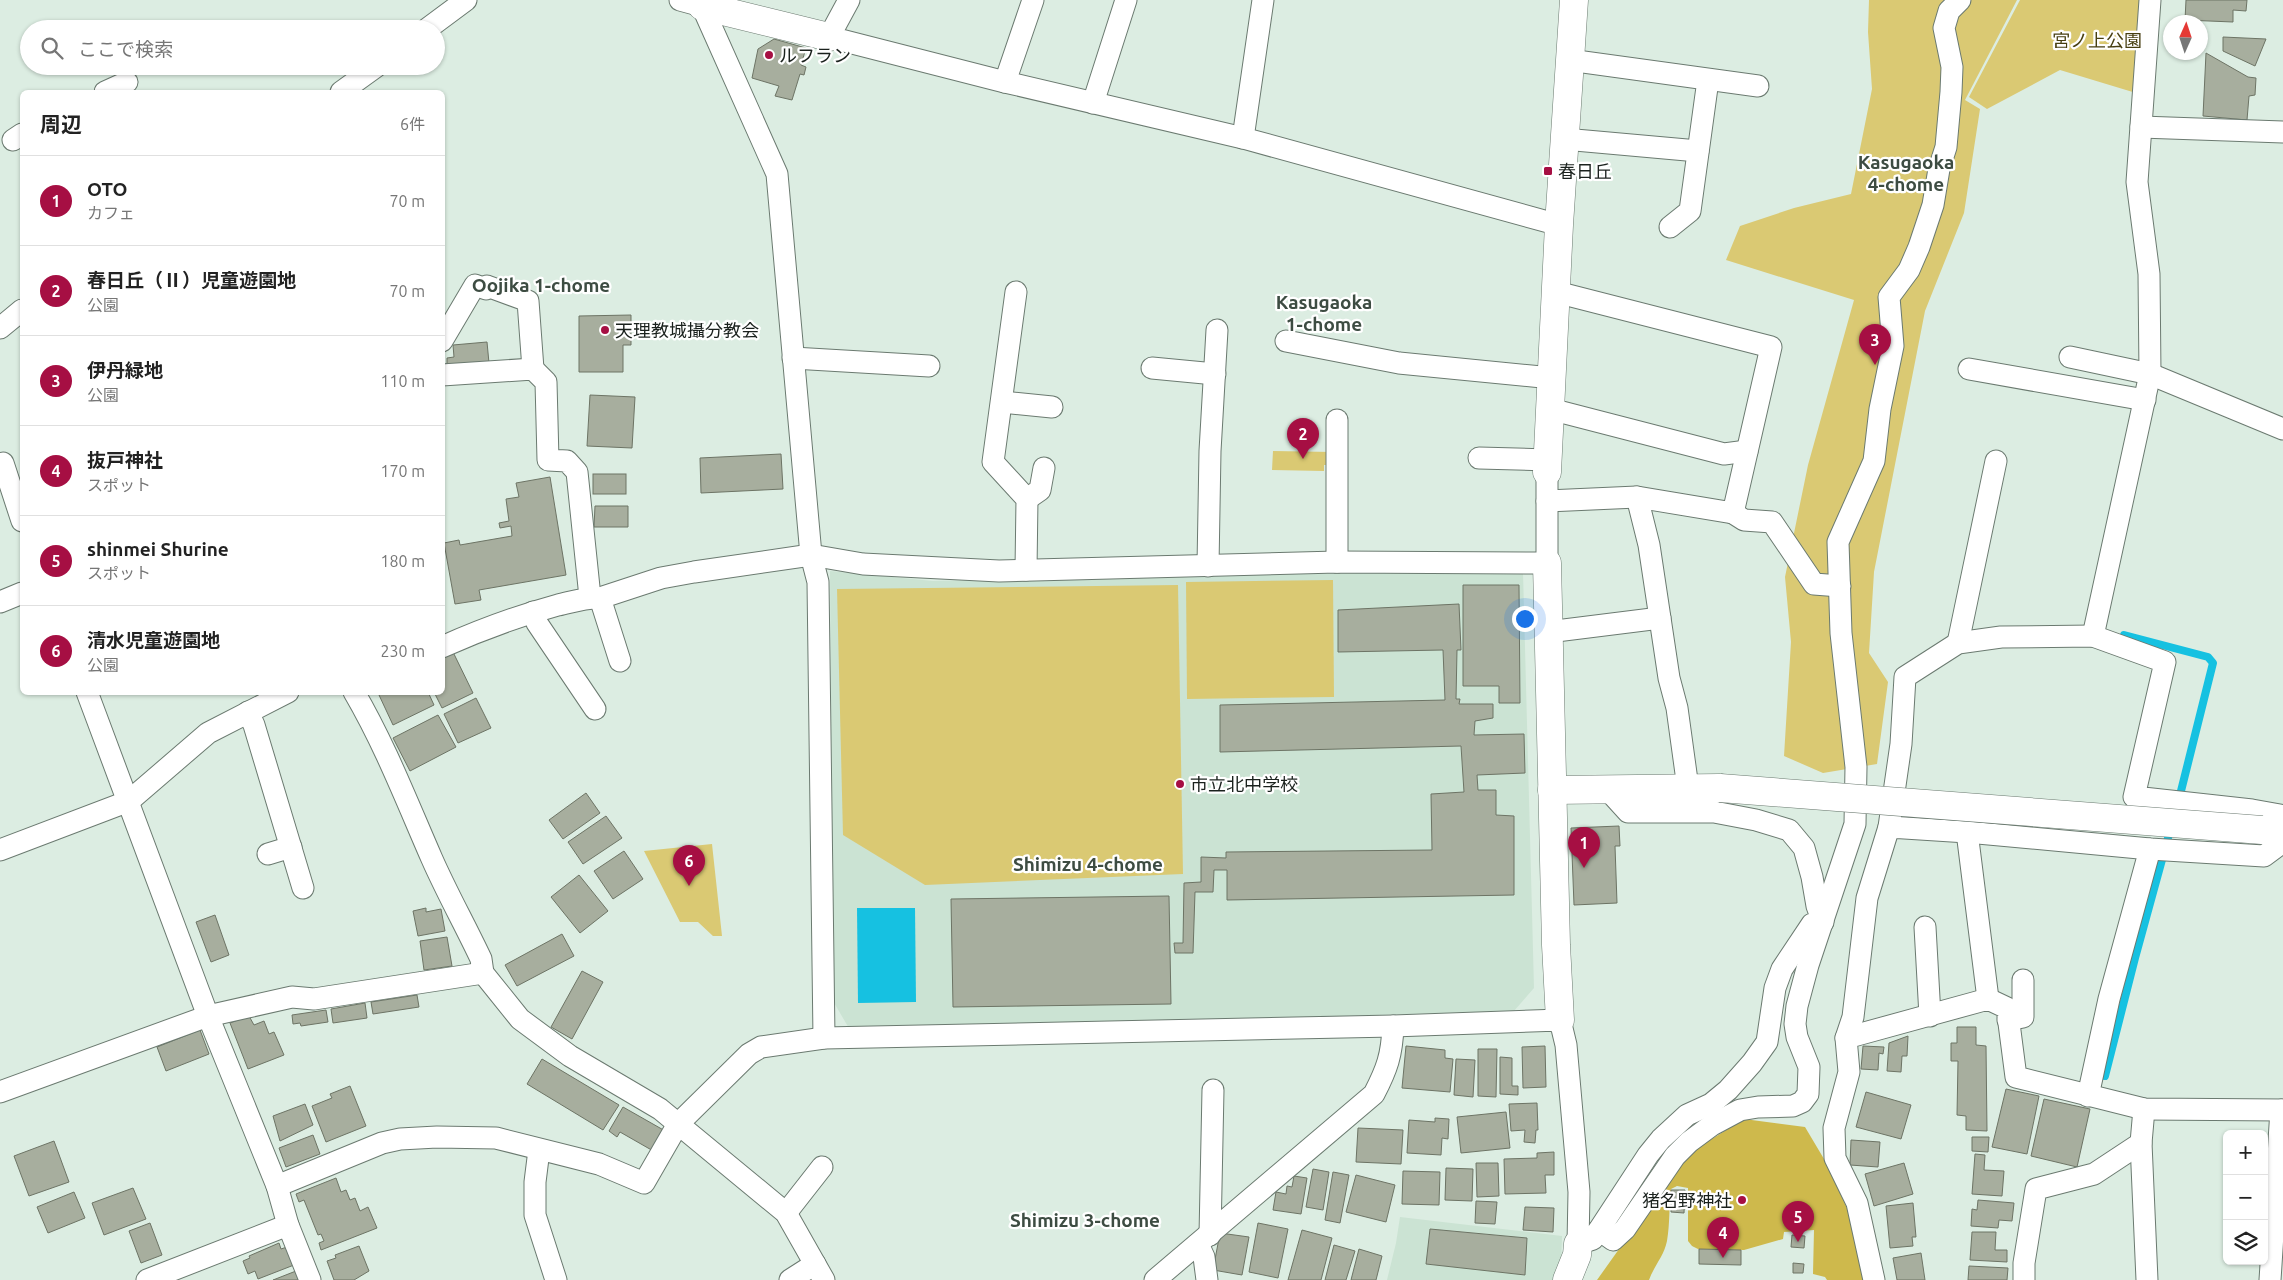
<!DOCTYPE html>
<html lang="ja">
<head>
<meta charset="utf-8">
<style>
  :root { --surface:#fff; --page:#f6f6f6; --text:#222; --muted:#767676; --line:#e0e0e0; --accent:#a60f43 }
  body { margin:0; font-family:Ubuntu,"Noto Sans JP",sans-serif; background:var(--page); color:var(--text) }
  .controls { position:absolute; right:15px; bottom:15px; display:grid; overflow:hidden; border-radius:8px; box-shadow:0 1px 4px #0004 }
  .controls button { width:45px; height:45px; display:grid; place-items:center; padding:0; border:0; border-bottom:1px solid var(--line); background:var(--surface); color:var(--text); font:25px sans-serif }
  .compass { position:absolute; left:2163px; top:15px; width:45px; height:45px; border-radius:50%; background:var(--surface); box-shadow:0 1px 4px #0004; rotate:3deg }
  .you { position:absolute; left:1524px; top:618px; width:18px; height:18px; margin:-12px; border:4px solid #fff; border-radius:50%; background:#1a73e8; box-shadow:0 0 0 8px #1a73e833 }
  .badge { display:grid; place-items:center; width:32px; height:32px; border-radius:50%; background:var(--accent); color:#fff; font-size:16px; font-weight:700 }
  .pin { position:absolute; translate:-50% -41px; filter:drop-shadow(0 1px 2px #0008) }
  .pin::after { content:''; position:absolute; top:26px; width:18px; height:15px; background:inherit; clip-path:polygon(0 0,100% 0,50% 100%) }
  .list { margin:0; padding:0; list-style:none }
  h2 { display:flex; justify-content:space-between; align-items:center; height:65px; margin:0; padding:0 20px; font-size:21px }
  h2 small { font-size:16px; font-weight:400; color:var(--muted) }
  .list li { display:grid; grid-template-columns:32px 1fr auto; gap:15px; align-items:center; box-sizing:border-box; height:90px; padding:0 20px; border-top:1px solid var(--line) }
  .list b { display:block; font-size:19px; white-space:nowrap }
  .list p { margin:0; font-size:16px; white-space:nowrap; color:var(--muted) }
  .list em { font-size:16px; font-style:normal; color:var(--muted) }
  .icon { flex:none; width:28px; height:28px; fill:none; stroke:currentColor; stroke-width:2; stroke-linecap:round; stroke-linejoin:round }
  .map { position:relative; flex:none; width:2283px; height:1280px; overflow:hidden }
  .search { position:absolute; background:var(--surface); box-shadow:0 1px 4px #0004; left:20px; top:20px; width:425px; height:55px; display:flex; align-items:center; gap:12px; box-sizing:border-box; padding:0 18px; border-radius:28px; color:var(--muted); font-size:19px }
  .panel { position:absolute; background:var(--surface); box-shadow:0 1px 4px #0004; left:20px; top:90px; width:425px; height:605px; border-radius:8px }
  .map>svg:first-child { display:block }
</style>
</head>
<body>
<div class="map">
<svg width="2283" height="1280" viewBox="0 0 2283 1280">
  <rect width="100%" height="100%" fill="#dcede2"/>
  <g fill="#cbe3d3">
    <polygon points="830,571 933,581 1183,575 1523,572 1534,988 1514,1011 850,1030 833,1001"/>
    <polygon points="1400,1217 1562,1236 1561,1268 1556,1280 1387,1280 1396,1243"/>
  </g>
  <g fill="#dac973">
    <polygon points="1869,0 2017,0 1965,100 1980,109 1964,213 1925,311 1874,572 1869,653 1888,682 1877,764 1823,773 1784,756 1791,642 1785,577 1808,465 1854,300 1726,260 1740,226 1794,208 1851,194 1872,89 1868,32"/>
    <path d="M2020,0H2141C2136,31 2139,61 2136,93L2060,70L1987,109L1969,97Z"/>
    <polygon points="1273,451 1333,452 1333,465 1324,465 1324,471 1272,470"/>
    <polygon points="1333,580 1334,697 1187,699 1186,582"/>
    <polygon points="1178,585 1183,874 925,885 843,835 837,589"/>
    <polygon points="712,844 722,936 713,936 698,922 680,922 644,851"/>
  </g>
  <path fill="#ceb94c" d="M1744,1119L1805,1127L1827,1164L1860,1237L1869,1280H1827L1825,1277L1813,1274L1814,1230L1784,1232L1783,1239L1744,1250L1698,1249L1692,1246L1688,1241V1188L1677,1186L1671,1189C1669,1205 1670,1224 1667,1241C1664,1256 1654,1266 1649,1280H1597L1686,1155Z"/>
  <polygon fill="#16c1e1" points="857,908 915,908 916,1002 858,1003"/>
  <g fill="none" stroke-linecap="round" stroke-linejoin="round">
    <g stroke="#16c1e1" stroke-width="8">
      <polyline points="2124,635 2208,657 2213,663 2179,799"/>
      <polyline points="2105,1076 2135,958 2171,827"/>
    </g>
  </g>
  <g fill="#a7ae9e" stroke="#6d7465">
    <polygon points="2186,0 2247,0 2246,11 2233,10 2233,22 2185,20"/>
    <polygon points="2223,37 2266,39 2255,66 2223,51"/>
    <polygon points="774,39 806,48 801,65 806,67 804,75 800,74 792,100 775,96 779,86 752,78 758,49"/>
    <polygon points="2206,53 2248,77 2256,78 2255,95 2249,96 2247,120 2203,116"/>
    <polygon points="631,315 631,345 623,345 623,372 579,372 579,316"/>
    <polygon points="487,342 489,363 447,365 447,358 454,357 453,345"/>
    <polygon points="590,395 635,397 632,448 587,446"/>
    <polygon points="781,454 783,489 701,493 700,458"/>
    <rect x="593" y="474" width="33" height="20"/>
    <polygon points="550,477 566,575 479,590 481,600 455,604 444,543 459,540 460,545 512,536 511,526 500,528 499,523 509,521 506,499 519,497 516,483"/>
    <polygon points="595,506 628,506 628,527 594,527"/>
    <polygon points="1463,585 1519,585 1520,703 1499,703 1499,686 1463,686"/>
    <polygon points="1459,604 1461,650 1457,650 1456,699 1460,699 1459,704 1493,704 1493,718 1475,721 1474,735 1524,734 1525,773 1477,775 1478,790 1496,790 1496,815 1514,816 1514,895 1227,900 1227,870 1214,870 1213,892 1195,892 1193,953 1175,953 1174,943 1183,943 1184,883 1201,882 1201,857 1226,858 1226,852 1432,850 1431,794 1464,792 1461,746 1220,752 1220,705 1445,700 1443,650 1338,652 1338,610"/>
    <polygon points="453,652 473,693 442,708 434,692 442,692 442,657"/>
    <polygon points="385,692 428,692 434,705 393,725 379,695"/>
    <polygon points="476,698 491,728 458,743 444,714"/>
    <polygon points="438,715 456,747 410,771 393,738"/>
    <polygon points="586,793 600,813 563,839 549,820"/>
    <polygon points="606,816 622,838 583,864 568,842"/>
    <polygon points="1619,826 1620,846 1615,846 1617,903 1574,905 1571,828"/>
    <polygon points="624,851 643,879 613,899 594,871"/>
    <polygon points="579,875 608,911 580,933 551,897"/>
    <polygon points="1169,896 1171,1004 953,1007 951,899"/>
    <polygon points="426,908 426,912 441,909 445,931 418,936 413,911"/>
    <polygon points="215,915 229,955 211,962 196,922"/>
    <polygon points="562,934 574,956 517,986 505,965"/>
    <polygon points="447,937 452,966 424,970 420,941"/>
    <polygon points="582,971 603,982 572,1039 551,1027"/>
    <polygon points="417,995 419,1007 373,1014 371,1002"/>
    <polygon points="365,1003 367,1018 333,1023 331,1009"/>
    <polygon points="326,1010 328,1022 301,1026 300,1023 293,1024 292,1015"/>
    <polygon points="249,1016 254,1025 264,1021 269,1034 274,1032 284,1055 248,1069 230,1023"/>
    <polygon points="1957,1027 1976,1027 1976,1045 1986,1046 1987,1131 1966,1130 1966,1116 1957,1115 1958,1061 1951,1061 1951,1043 1957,1043"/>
    <polygon points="200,1030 209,1054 166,1071 157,1047"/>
    <polygon points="1908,1036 1907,1056 1902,1056 1901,1072 1887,1071 1889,1043"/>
    <polygon points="1406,1046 1445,1050 1445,1058 1453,1059 1450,1092 1402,1088"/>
    <polygon points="1545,1046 1546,1087 1523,1088 1522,1047"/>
    <polygon points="1863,1046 1884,1047 1883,1054 1879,1053 1878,1070 1861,1069"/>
    <polygon points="1478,1049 1497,1049 1496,1097 1478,1096"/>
    <polygon points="1500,1057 1512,1058 1512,1086 1518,1086 1518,1095 1500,1094"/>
    <polygon points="542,1059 619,1105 603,1130 527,1084"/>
    <polygon points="1456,1059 1475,1060 1473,1097 1454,1095"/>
    <polygon points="350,1086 366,1126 326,1142 312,1106 332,1098 330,1094"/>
    <polygon points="2006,1089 2039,1096 2027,1154 1992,1147"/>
    <polygon points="1866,1092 1911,1105 1901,1139 1856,1127"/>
    <polygon points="2044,1099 2090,1109 2077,1167 2031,1156"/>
    <polygon points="1537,1103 1538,1130 1536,1130 1535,1143 1524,1142 1525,1130 1511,1131 1509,1104"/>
    <polygon points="305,1104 313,1125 280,1141 273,1116"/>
    <polygon points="623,1107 667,1132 655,1152 620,1132 617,1137 609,1131"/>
    <polygon points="1506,1112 1510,1148 1461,1153 1457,1117"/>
    <polygon points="1435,1118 1449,1119 1448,1139 1442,1138 1441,1155 1407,1153 1409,1120 1435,1122"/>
    <polygon points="1358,1128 1403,1130 1401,1164 1356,1162"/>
    <polygon points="313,1135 320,1154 286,1167 279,1148"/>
    <polygon points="1972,1137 1989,1137 1988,1152 1972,1151"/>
    <polygon points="1851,1140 1880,1142 1878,1167 1850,1165"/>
    <polygon points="54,1141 69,1182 29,1196 14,1156"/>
    <polygon points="1554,1152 1554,1175 1545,1175 1546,1193 1505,1194 1504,1159 1537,1158 1537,1153"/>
    <polygon points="1975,1154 1985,1155 1984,1170 2004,1171 2002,1196 1972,1194"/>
    <polygon points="1476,1163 1498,1163 1499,1196 1477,1197"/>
    <polygon points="1904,1163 1913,1194 1874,1206 1865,1174"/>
    <polygon points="1446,1168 1473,1169 1472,1201 1445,1200"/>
    <polygon points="1313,1169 1329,1172 1323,1210 1306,1207"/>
    <polygon points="1403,1171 1440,1172 1439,1205 1402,1204"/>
    <polygon points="1333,1172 1349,1175 1340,1223 1325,1220"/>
    <polygon points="1356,1175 1395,1185 1386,1222 1346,1212"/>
    <polygon points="1294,1176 1307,1178 1301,1214 1273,1210 1276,1192 1286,1194 1287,1186 1292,1187"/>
    <polygon points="336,1178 341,1192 346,1190 350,1200 355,1198 360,1211 368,1207 377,1228 321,1250 319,1243 324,1241 321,1234 318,1235 304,1200 299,1202 296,1194"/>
    <polygon points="133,1188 146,1219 104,1235 92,1203"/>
    <polygon points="1671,1190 1685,1190 1684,1213 1671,1212"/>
    <polygon points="74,1192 85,1218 48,1233 37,1207"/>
    <polygon points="1978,1200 2014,1203 2012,1221 1999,1220 1998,1228 1971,1226 1972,1209 1977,1210"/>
    <polygon points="1476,1201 1497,1202 1495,1224 1475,1223"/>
    <polygon points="1913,1203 1916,1237 1912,1237 1913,1246 1890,1248 1886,1206"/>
    <polygon points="1525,1207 1554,1208 1553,1232 1523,1230"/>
    <polygon points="150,1223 162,1255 141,1263 129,1231"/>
    <polygon points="1258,1223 1288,1229 1278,1278 1249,1272"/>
    <polygon points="1430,1229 1527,1238 1525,1275 1426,1264"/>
    <polygon points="1302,1230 1332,1238 1321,1280 1288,1280"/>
    <polygon points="1972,1232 1996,1232 1995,1250 2007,1250 2007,1262 1970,1260"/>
    <polygon points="1220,1233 1249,1237 1242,1275 1213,1270"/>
    <polygon points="1792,1235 1805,1236 1804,1248 1791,1247"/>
    <polygon points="279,1243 281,1249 287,1247 294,1265 258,1279 255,1271 248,1274 243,1261 250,1258 249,1256"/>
    <polygon points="1334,1245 1355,1251 1346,1280 1325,1280"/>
    <polygon points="359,1246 369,1271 354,1280 334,1280 327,1261 336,1258 335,1255"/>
    <polygon points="1359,1249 1382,1256 1376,1280 1351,1280"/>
    <polygon points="1699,1249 1741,1250 1741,1265 1699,1264"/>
    <polygon points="1921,1253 1925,1280 1897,1280 1893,1258"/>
    <polygon points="1793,1263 1804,1264 1803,1273 1793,1273"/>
    <polygon points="1969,1266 2008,1268 2007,1280 1968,1280"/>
    <polygon points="296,1271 300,1280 273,1280"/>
  </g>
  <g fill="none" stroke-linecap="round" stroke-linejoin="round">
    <g stroke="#6b7a70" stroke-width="23">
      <g id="minor">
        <polyline points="680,0 702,6 777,174 811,555 818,582 824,1038"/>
        <polyline points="849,0 829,37 1005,82 1243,138 1559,225"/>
        <polyline points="427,29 466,0"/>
        <polyline points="1569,60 1758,86"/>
        <polyline points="1005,82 1033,0"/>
        <polyline points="105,92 127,82"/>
        <polyline points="341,92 377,66"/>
        <polyline points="1093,103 1126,0"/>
        <polyline points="2141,127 2283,132"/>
        <polyline points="1243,138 1263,0"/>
        <polyline points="1564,139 1698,151"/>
        <polyline points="13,140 22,134"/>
        <polyline points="1670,227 1690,211 1708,80"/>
        <polyline points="1016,292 993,462 1027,499 1026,570"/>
        <polyline points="0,328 22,310"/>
        <polyline points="442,341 475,285 486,289 487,286 528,301 533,369"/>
        <polyline points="1286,341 1399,363 1552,378"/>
        <polyline points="2070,357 2150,374 2283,429"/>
        <polyline points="793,358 929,366"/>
        <polyline points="1152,368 1215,374"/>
        <polyline points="1969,369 2145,400"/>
        <polyline points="442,375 533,369 546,382 548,460 567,461 577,472 590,597"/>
        <polyline points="1002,402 1052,407"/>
        <polyline points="1550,409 1724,454 1747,451"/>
        <polyline points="1337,420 1337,562"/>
        <polyline points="1479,458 1548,460"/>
        <polyline points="3,463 22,521"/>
        <polyline points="1637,497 1649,545 1669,678 1677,708 1688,788"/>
        <polyline points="1027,499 1040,490 1044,468"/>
        <polyline points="1547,501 1637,497 1733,513 1771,347 1556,292"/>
        <polyline points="1733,513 1744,520 1772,522 1814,584 1840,586"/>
        <polyline points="1208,566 1210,451 1217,330"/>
        <polyline points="600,598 620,661"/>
        <polyline points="0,602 22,593"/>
        <polyline points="533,612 537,623 595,709"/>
        <polyline points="1548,632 1660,618"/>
        <polyline points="2093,636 2150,374 2149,274 2137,182 2150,0"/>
        <polyline points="1958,643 1996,461"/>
        <path d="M442,647C480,630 518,616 558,605C572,602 586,597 600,598L661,578L694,572L811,555L863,564L999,571L1337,562L1547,563V472"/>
        <polyline points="87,692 208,1016 277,1186 288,1225 310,1280"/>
        <path d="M354,692C385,745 407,802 432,859C447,893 465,925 481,959L483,973L520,1019L570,1056L660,1109L786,1213L824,1280"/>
        <polyline points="248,712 254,725 303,888"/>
        <polyline points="1889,827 1901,744 1905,677 1958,643 2001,637 2093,636 2165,662 2134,797 2252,810 2280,815 2283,818"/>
        <polyline points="1967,832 1988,999"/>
        <polyline points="0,850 129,801 208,733 288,692"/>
        <polyline points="268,854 291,847"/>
        <polyline points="1925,927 1930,1016"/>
        <polyline points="2008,1020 2023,1017 2023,980"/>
        <polyline points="1846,1038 1853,1017 1867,898 1889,827 1967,832 2150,849 2264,856 2283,842"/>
        <polyline points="0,1092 208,1016 292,997 314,999 483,973"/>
        <polyline points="2088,1096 2109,999 2150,849"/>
        <polyline points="2141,1143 2147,1280"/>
        <polyline points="539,1150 535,1182 535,1215 556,1280"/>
        <polyline points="277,1186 382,1143 400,1139 437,1137 496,1138 599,1164 644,1183 678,1124 749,1054 761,1047 824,1038 1393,1026 1560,1020 1566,1045 1579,1192 1578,1244 1593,1239 1648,1155 1661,1139 1687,1115 1711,1104 1728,1090 1752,1063 1767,1042 1775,988 1782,969 1812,924 1823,922 1817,906 1812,877 1804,848 1789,830 1756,820 1714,812 1628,812 1608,790"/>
        <polyline points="786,1213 822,1167"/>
        <polyline points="1599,1230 1613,1240 1625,1229 1675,1156 1689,1142 1712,1125 1740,1110 1758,1107 1793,1106 1802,1102 1808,1094 1809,1067 1797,1037 1795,1024 1797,1006 1808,965 1855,824 1856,767 1841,633 1838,542 1874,461 1880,409 1893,346 1889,297 1909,270 1919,247 1933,205 1939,169 1946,147 1951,92 1952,67 1944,28 1949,11 1960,0"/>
        <polyline points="1210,1235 1213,1090"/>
        <polyline points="1198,1244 1204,1257 1207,1280"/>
        <polyline points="147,1280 288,1225"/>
        <polyline points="790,1280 815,1264"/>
        <path d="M1155,1280L1374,1094C1387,1069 1392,1055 1393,1026"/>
        <polyline points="1874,1280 1857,1203 1835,1158 1834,1128 1849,1072 1846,1038 1988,999 2007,1008 2016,1077 2144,1109 2283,1110"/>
        <polyline points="2024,1280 2024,1263 2036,1189 2094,1174 2141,1143 2144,1109"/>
        <polyline points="2270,1280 2281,1110"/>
      </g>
    </g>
    <g stroke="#6b7a70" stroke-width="29">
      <g id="tertiary">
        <polyline points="698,0 702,6 829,37"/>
        <polyline points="1547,472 1559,225 1574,0"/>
        <polyline points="1547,563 1556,945 1560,1020"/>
        <polyline points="1552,790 1720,788"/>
        <polyline points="2262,830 2283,831"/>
        <polyline points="1567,1280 1577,1255 1578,1244"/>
      </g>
    </g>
    <use href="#minor" stroke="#fff" stroke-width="21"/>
    <use href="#tertiary" stroke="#fff" stroke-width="28"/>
    <g stroke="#6b7a70" stroke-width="29" stroke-linecap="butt">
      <polyline id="tertiary-bridge" points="1720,788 2262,830"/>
    </g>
    <use href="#tertiary-bridge" stroke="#fff" stroke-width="28"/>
  </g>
  <g fill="#a60f43" stroke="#fff" stroke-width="2">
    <circle cx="769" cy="55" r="5"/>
    <rect x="1543" y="166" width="10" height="10" rx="2.5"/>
    <circle cx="605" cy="330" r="5"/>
    <circle cx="1180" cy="784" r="5"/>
    <circle cx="1742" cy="1200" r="5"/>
  </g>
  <g text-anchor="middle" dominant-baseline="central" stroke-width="4.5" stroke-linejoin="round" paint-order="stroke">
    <g font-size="18" fill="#473f11" stroke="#fff">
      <text x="2097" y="40">宮ノ上公園</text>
    </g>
    <g font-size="18" fill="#1a211d" stroke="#fff" text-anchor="start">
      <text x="779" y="55">ルフラン</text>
      <text x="1558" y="171">春日丘</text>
      <text x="615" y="330">天理教城攝分教会</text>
      <text x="1190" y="784">市立北中学校</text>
      <text x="1732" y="1200" text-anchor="end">猪名野神社</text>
    </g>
    <g font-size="19" font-weight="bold" fill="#3d4c42" stroke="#fff">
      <text x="1906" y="162">Kasugaoka<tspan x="1906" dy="22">4-chome</tspan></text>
      <text x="541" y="285">Oojika 1-chome</text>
      <text x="1324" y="302">Kasugaoka<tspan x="1324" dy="22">1-chome</tspan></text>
      <text x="1088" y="864">Shimizu 4-chome</text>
      <text x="1085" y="1220">Shimizu 3-chome</text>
    </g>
  </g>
</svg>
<div class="controls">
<button>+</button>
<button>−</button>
<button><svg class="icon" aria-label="layers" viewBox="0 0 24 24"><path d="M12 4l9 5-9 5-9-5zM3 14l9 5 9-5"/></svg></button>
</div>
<svg class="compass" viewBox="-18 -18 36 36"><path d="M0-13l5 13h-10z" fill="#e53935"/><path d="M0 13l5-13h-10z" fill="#767676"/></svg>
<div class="you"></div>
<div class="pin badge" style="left:1584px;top:868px">1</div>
<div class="pin badge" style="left:1303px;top:459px">2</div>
<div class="pin badge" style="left:1875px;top:365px">3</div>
<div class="pin badge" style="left:1723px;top:1258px">4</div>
<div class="pin badge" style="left:1798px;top:1242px">5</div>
<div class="pin badge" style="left:689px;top:886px">6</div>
<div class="search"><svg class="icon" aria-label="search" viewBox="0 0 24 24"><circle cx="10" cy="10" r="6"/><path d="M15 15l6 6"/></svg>ここで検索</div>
<section class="panel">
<h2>周辺<small>6件</small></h2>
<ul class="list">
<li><span class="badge">1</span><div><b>OTO</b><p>カフェ</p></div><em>70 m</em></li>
<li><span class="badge">2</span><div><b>春日丘（Ⅱ）児童遊園地</b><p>公園</p></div><em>70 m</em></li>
<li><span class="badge">3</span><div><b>伊丹緑地</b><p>公園</p></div><em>110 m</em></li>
<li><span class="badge">4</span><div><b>抜戸神社</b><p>スポット</p></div><em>170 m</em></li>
<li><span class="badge">5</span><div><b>shinmei Shurine</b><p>スポット</p></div><em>180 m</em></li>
<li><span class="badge">6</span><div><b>清水児童遊園地</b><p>公園</p></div><em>230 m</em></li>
</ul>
</section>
</div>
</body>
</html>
